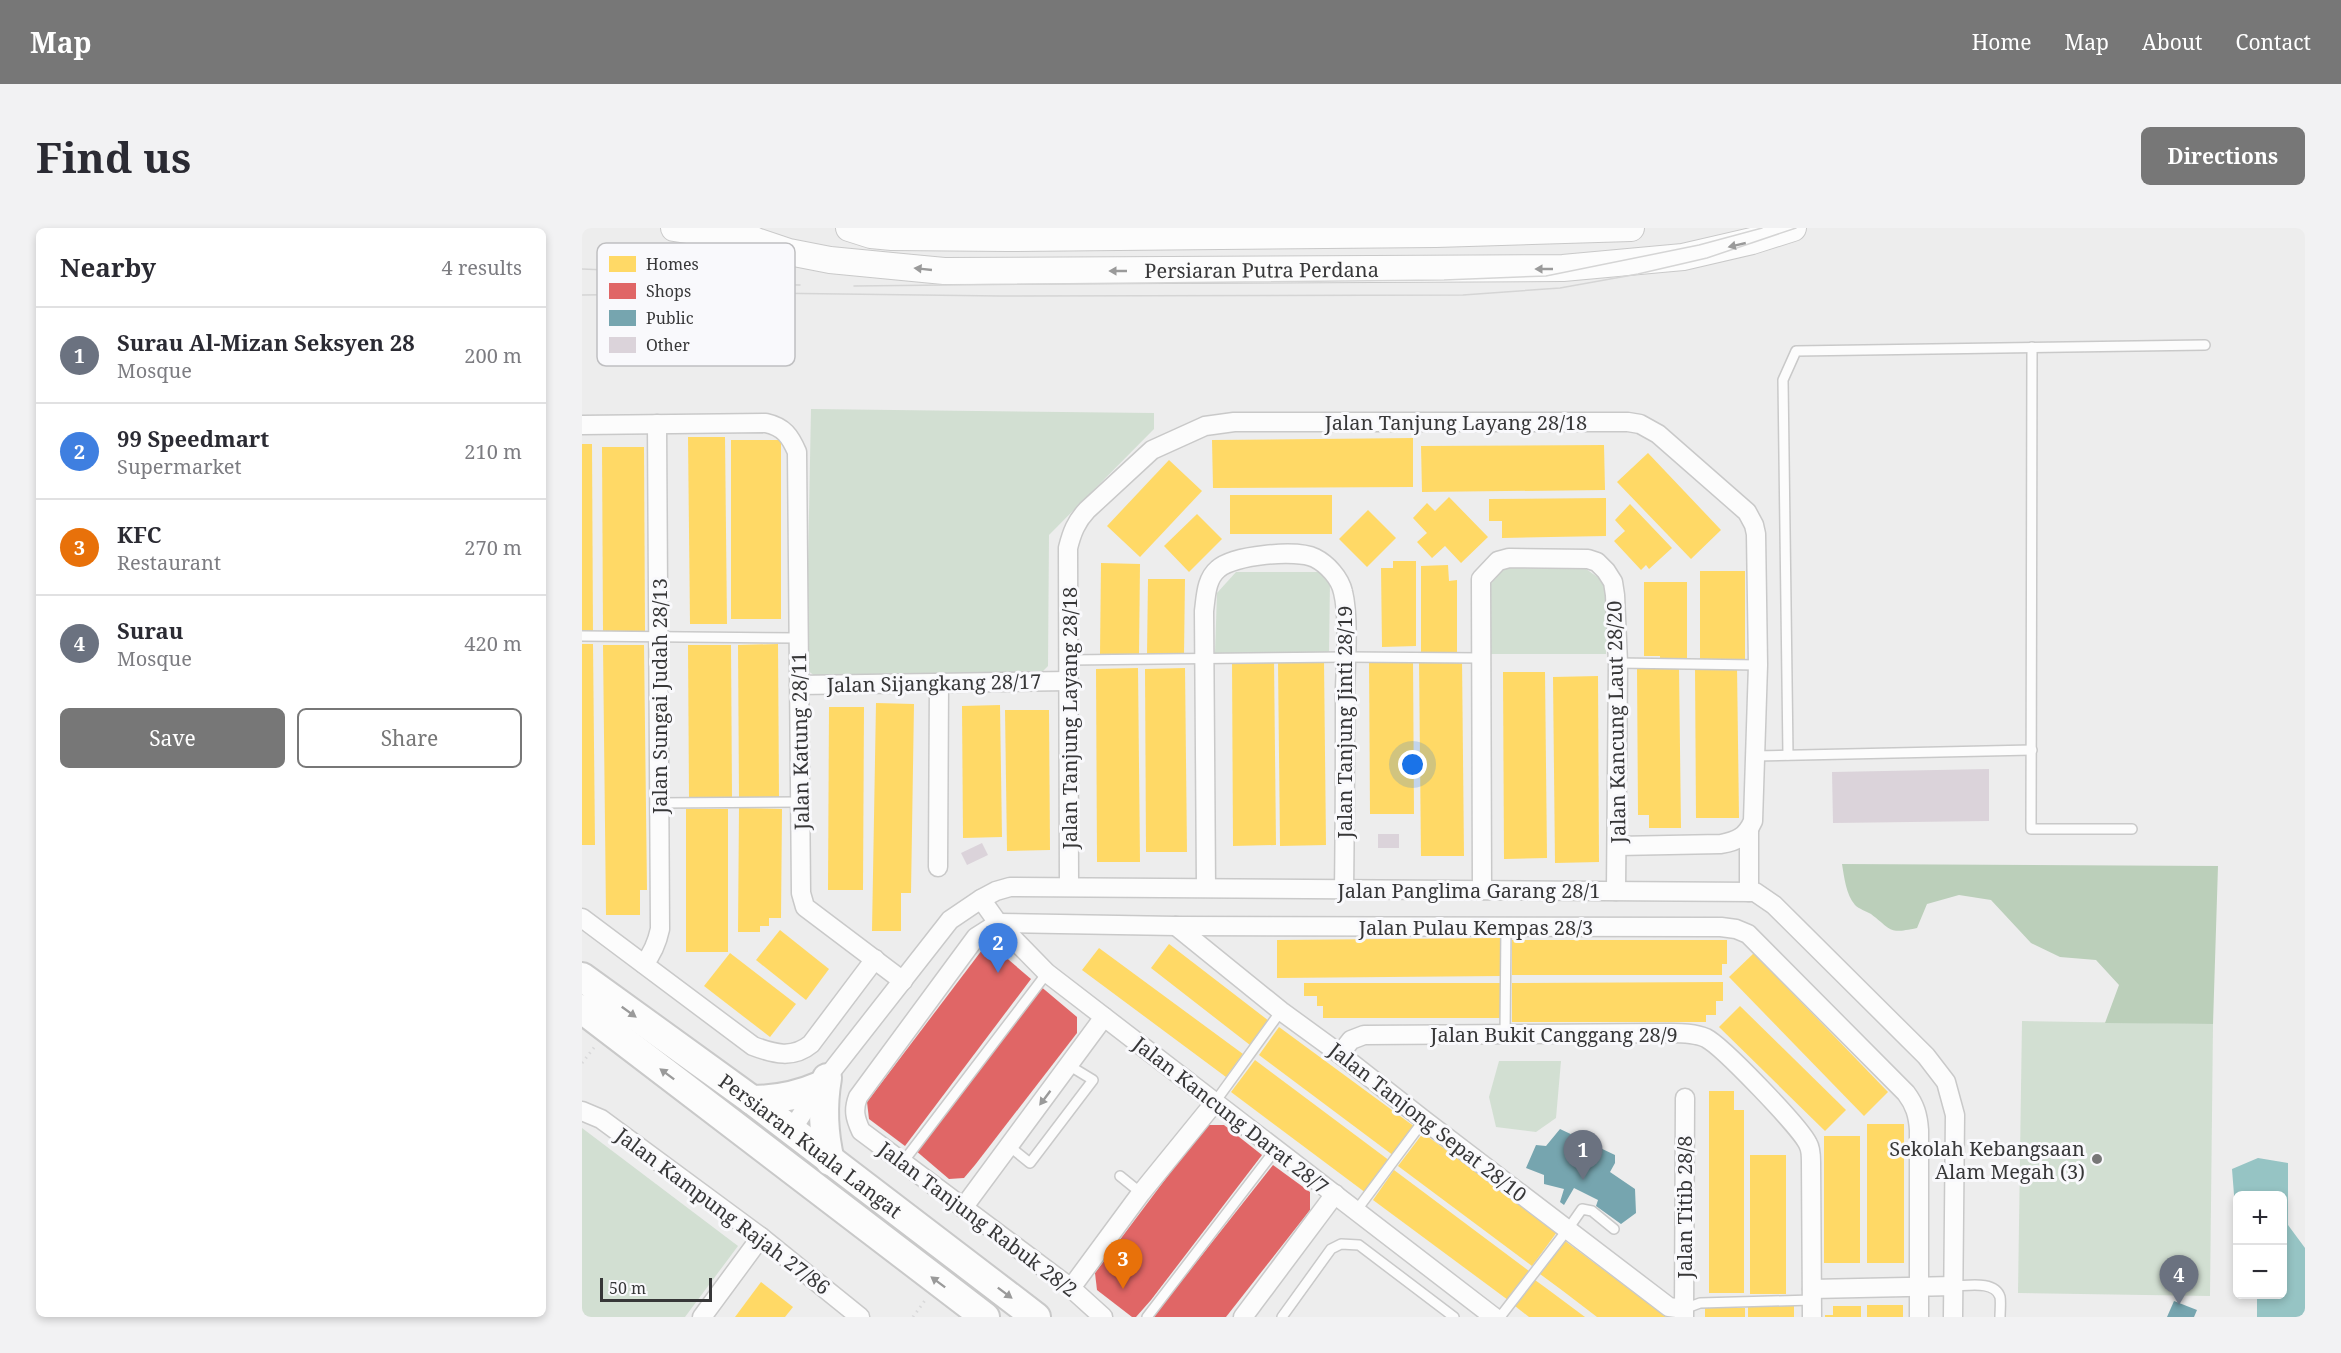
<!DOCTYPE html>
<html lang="en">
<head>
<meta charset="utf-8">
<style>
  :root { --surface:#fff; --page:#f2f2f3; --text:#2b2b33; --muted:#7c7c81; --line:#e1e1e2; --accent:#777 }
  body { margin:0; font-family:"Noto Serif",serif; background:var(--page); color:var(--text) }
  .controls { position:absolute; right:18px; bottom:18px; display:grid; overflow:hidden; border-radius:9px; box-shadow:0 3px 9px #0003 }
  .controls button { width:54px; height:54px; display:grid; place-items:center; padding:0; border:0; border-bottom:2px solid var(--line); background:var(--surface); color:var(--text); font:30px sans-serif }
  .scale { position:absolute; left:18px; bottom:15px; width:112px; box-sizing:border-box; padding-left:6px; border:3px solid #373738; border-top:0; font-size:16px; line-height:21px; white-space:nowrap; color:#373738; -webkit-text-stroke:4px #f9f9fc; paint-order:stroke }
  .you { position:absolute; left:831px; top:537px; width:21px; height:21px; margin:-15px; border:4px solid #fff; border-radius:50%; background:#1a73e8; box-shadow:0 0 0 9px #1a73e833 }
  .badge { display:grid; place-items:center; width:39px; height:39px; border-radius:50%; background:var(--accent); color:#fff; font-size:20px; font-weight:700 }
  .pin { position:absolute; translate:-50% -50px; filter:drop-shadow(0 2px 3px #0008) }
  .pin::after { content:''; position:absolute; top:32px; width:21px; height:18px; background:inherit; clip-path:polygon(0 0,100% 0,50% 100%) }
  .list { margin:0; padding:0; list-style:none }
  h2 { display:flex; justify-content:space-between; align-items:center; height:78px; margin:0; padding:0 24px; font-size:26px }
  h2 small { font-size:20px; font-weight:400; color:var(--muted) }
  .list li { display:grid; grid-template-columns:39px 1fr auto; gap:18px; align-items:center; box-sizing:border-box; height:96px; padding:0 24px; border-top:2px solid var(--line) }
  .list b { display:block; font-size:22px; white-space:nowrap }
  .list p { margin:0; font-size:20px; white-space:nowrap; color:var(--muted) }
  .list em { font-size:20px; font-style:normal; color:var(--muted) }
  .actions { display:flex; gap:12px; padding:18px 24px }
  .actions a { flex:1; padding:14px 0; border:2px solid var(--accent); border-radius:9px; text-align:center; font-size:21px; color:var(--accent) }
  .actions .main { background:var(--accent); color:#fff }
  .map { position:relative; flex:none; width:1723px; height:1089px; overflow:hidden; border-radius:9px }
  header { display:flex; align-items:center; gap:36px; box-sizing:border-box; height:84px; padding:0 30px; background:var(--accent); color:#fff }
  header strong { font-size:28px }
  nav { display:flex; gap:33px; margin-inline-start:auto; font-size:21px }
  .intro { display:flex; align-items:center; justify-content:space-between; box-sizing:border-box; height:144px; padding:0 36px }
  h1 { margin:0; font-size:42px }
  .button { padding:15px 27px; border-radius:9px; background:var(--accent); color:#fff; font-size:21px; font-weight:700 }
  main { display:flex; gap:36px; padding:0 36px }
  aside { flex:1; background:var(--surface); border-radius:9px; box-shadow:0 3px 9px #0003 }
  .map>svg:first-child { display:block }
</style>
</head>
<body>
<header>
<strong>Map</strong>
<nav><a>Home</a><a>Map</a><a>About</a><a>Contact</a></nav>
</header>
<div class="intro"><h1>Find us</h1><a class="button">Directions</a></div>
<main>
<aside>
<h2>Nearby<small>4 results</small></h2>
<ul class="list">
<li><span class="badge" style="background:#6b7280">1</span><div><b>Surau Al-Mizan Seksyen 28</b><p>Mosque</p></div><em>200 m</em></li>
<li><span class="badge" style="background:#3f7fe0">2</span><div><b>99 Speedmart</b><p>Supermarket</p></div><em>210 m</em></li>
<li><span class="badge" style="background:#e8710a">3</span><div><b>KFC</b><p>Restaurant</p></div><em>270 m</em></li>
<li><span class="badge" style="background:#6b7280">4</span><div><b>Surau</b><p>Mosque</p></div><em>420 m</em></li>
</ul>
<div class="actions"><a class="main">Save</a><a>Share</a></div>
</aside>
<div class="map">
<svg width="1723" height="1089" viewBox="0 0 1723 1089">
  <rect width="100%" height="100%" fill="#ededed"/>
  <g fill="#d2dfd2">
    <polygon points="229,181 572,185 572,201 467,307 466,438 457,447 234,449 224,441"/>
    <polygon points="922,340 1004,341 1024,355 1024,426 907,426 908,357"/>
    <polygon points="654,344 738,344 748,353 747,425 633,425 635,365"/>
    <polygon points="1440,793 1631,796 1628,1068 1436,1065"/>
    <polygon points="917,833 979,833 974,890 954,904 914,899 907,869"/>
    <polygon points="0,900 156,1018 103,1089 0,1089"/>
  </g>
  <path fill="#bbcfba" d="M1260,636L1636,638L1631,796L1523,795L1537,757L1514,732L1478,729L1449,715L1409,672L1377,667L1345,676L1335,700C1306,706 1311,703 1289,686C1284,683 1277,681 1273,677C1264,667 1262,648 1260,636Z"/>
  <polygon fill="#96c4c4" points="1676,930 1706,935 1706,997 1723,1020 1723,1089 1675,1089 1675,1067 1700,1066 1700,968 1656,968 1655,1005 1650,941"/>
  <g fill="#ffd966">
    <polygon points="106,209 143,209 145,396 108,396"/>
    <polygon points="831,210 831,259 631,260 630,212"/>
    <rect x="149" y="212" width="50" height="179"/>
    <polygon points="0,216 10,216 11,405 0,405"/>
    <polygon points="1022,217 1023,262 840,264 839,218"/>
    <polygon points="20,219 62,219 63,403 21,403"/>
    <polygon points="1066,225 1139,302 1109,331 1035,254"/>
    <polygon points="587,232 620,263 558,329 525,298"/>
    <rect x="648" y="267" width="102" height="39"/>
    <polygon points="867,269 906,309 879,335 863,318 850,330 835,314 845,305 831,290 845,275 853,283"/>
    <polygon points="1024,270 1024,308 920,310 920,293 907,293 907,271"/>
    <polygon points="1048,276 1090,320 1067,341 1064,337 1059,342 1032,313 1043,303 1033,292"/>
    <polygon points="786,282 814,310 785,339 757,311"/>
    <polygon points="615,286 640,311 607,344 582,318"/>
    <polygon points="811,333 834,333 834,418 800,419 799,340 811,340"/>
    <polygon points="519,335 558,336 557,426 518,426"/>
    <polygon points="866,337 867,353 875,352 875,425 839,425 839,338"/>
    <rect x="1118" y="343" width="45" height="88"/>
    <polygon points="566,351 603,351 602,427 565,427"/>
    <polygon points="1062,354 1105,354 1105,433 1078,433 1078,428 1062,428"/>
    <polygon points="0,416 11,416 13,617 0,617"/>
    <polygon points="196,416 197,569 157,569 156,417"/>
    <polygon points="21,417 62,417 65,662 58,662 58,687 24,687"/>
    <polygon points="106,417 149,417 150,569 107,569"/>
    <polygon points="831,430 832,586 788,586 787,431"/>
    <polygon points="880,431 882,628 839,628 837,432"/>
    <polygon points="650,432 692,432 694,617 651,618"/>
    <polygon points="742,433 744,617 698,618 696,434"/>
    <polygon points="1155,438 1157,590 1114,590 1113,439"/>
    <polygon points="556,440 558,634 515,634 514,441"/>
    <polygon points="603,440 605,624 564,624 563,441"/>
    <polygon points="1097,440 1099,600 1067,600 1067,587 1056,587 1055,441"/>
    <polygon points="921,444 963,444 965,630 922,631"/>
    <polygon points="1016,448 1017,634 973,635 971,449"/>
    <polygon points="294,475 332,476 329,665 319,665 319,703 290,703"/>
    <polygon points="418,477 420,609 381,610 380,478"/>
    <polygon points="247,479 282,479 281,662 246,662"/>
    <polygon points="423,482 467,482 468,622 425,623"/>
    <polygon points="157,580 200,581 199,690 187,690 187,698 178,698 178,704 156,704"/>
    <rect x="104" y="581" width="42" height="143"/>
    <polygon points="198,702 247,741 224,772 174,732"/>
    <polygon points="918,710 918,748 695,750 695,712"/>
    <polygon points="930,712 1145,712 1145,736 1140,736 1140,747 930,747"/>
    <polygon points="587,716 687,793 668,817 569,740"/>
    <polygon points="517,720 661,826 644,849 500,742"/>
    <polygon points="148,725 214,776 188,809 122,758"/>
    <polygon points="1172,725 1306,864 1282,888 1147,749"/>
    <polygon points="1141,754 1141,773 1134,773 1134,787 1124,787 1124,794 930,794 930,755"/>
    <polygon points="722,755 918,755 918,790 741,790 741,778 735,778 735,768 722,768"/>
    <polygon points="1158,778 1264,882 1243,903 1137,799"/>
    <polygon points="697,799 833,899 812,928 677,827"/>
    <polygon points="673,832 808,933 784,965 649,864"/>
    <polygon points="1127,863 1152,863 1152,882 1162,882 1162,1065 1127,1065"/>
    <rect x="1285" y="896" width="37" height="139"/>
    <polygon points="841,905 975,1004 950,1038 816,938"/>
    <rect x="1242" y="908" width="36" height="127"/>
    <rect x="1168" y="927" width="36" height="139"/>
    <polygon points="812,942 947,1043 926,1072 791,972"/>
    <polygon points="983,1013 1050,1063 1084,1089 1015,1089 981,1063 958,1046"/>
    <polygon points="953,1052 964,1060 1003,1089 947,1089 933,1078"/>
    <polygon points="179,1054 211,1079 203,1089 153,1089"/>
    <rect x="1285" y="1077" width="36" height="12"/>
    <rect x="1166" y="1078" width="46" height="11"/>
    <polygon points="1251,1078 1279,1078 1279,1089 1243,1089 1243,1087 1251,1087"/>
    <rect x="1123" y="1080" width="40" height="9"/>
  </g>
  <g fill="#e06666">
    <polygon points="414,721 449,751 323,918 287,891 285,874 400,722"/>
    <polygon points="457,757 495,789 495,805 393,937 382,950 367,951 333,922"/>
    <polygon points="624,897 642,897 680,927 569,1072 554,1089 550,1089 515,1062 513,1045"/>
    <polygon points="691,937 728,964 728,982 644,1089 571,1089"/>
  </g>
  <g fill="#76a5af">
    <polygon points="978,901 1033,927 1033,935 1028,944 1053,961 1054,985 1039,996 1014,978 1016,972 992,960 982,977 978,974 982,961 962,956 962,947 944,940 954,917 964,918"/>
    <polygon points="1592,1073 1615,1082 1612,1089 1585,1089"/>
  </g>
  <g fill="#dbd3da">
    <polygon points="1407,541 1407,593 1251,595 1250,544"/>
    <rect x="796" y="606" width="21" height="14"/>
    <polygon points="400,615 406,627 385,637 379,625"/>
  </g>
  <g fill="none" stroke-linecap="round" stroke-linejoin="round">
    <g stroke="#c9c9c9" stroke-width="12">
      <g id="lane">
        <polyline points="1450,119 1449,601 1550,601"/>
        <polyline points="0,408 217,410"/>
        <polyline points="487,432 764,429 898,430"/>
        <polyline points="1036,435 1176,437"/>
        <polyline points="1206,527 1201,152 1214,123 1623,117"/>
        <polyline points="1173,528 1450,522"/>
        <polyline points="77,575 218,574"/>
        <polyline points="923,806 924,698"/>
        <polyline points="633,874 699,783"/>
        <polyline points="427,918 448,935 511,852 488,838"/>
        <polyline points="321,934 465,745"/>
        <polyline points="538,948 559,965"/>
        <polyline points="774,983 842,892"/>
        <path d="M1372,1058C1384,1058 1413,1052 1418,1069C1419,1074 1418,1083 1418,1089"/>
        <polyline points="1102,1081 1118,1075 1230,1072"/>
        <polyline points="565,1089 694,921"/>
        <polyline points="700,1089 749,1021 759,1016 777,1017 872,1089"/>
        <polyline points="918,1089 986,1001 1000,981 1010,983 1032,1001"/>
      </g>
    </g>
    <g stroke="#c9c9c9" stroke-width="21">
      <g id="street">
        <path d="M0,197L184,195C202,199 208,208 215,224L219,665L223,679L321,753"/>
        <polyline points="217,457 487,453"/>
        <polyline points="1167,602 1167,664"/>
        <polyline points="356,639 357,455"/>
        <path d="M487,658L486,320C490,304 494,294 505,282L570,222L623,198L652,194H1046L1058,196L1076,206L1165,284L1172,297L1174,306L1176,437L1171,593C1164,609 1155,613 1139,616L1035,618"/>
        <path d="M624,659L622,383C624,368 624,351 636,341C651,327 715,321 733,330C745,336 758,350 761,364C767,388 764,433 763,460C763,527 763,594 762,661"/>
        <polyline points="900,662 899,351 916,333 927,330 1006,331 1015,334 1024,343 1031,354 1033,367 1036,435 1034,663"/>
        <polyline points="399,671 416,695 465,745 912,1089"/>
        <path d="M0,690L171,818C192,826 211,831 229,816L293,731"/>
        <polyline points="594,698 699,783 758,826 842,892 1087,1079 1102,1081"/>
        <path d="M62,736C71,725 75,715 78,701L75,196"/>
        <path d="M758,826L769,812L782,807L1088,805C1099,805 1113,805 1124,810C1140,818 1219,900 1226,916C1229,921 1229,928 1229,934L1230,1089"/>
        <polyline points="0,883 19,891 179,1009 278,1089"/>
        <polyline points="209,903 238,858 368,692 399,671 414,663 428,659 1173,664 1192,677 1344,828 1364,854 1373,887 1371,1089"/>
        <polyline points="381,980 522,789"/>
        <polyline points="489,1060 559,965 633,874"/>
        <polyline points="1230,1061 1372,1058"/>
        <polyline points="120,1089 179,1009"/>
        <path d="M521,1089L489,1060L279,903C273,890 271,882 276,869L394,709L416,695L594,698L1139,699L1154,701L1166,706L1324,865C1333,877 1336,887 1337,902V1089"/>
        <polyline points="661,1089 753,966"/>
        <polyline points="1102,1089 1103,870"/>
      </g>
    </g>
    <g stroke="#c9c9c9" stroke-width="28">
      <g id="secondary">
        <polyline points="92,0 168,12"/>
        <path id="s1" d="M150,0L174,13L207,24L248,32L362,43L981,40L1101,29L1170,13L1211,0"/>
        <polyline points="267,0 289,7 310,9 426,10 854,6 1049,0"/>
      </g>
    </g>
    <g stroke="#c9c9c9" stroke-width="32">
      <g id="primary">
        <path id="s2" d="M0,749L170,872L454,1089"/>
        <polyline points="0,781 403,1089"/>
        <path d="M245,850C240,879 241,904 248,933"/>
        <path d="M170,872C194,872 215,868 238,858"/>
      </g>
    </g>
    <g stroke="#d9d9da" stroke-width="3" stroke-dasharray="1.5 4.5" stroke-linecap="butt">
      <polyline points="0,835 14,817"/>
      <polyline points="331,1089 344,1071"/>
    </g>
    <use href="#lane" stroke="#fcfcfc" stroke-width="9"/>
    <use href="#street" stroke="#fcfcfc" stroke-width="18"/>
    <use href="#secondary" stroke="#fcfcfc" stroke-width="26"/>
    <use href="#primary" stroke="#fcfcfc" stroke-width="28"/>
    <g stroke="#d5d5d5" stroke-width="1.5">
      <polyline points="0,41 72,44 173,56 218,57"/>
      <polyline points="272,58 862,52 964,48 1117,17 1180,0"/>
      <polyline points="0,67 175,65 418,68 881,67 978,60 1056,46 1125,30 1214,0"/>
    </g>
  </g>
  <defs><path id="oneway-solid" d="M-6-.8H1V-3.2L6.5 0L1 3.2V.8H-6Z" transform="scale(1.5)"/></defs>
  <g fill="#9a9a9a">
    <use href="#oneway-solid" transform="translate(1155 17) rotate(167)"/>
    <use href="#oneway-solid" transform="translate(341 41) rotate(-174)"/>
    <use href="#oneway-solid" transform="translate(962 41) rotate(180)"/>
    <use href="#oneway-solid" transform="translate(536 43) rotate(180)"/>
    <use href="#oneway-solid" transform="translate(47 784) rotate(36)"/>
    <use href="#oneway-solid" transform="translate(85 846) rotate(-143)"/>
    <use href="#oneway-solid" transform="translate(463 870) rotate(127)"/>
    <use href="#oneway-solid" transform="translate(356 1054) rotate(-143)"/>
    <use href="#oneway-solid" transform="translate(423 1065) rotate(37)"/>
  </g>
  <circle fill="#777" stroke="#f9f9fc" stroke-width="2" cx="1515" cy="931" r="6"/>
  <g text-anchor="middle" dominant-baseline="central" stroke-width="6" stroke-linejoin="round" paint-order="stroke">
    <g font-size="20" fill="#373738" stroke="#f9f9fc">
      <text stroke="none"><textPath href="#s1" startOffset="536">Persiaran Putra Perdana</textPath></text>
      <text x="874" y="194">Jalan Tanjung Layang 28/18</text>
      <text transform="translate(352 455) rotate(-1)">Jalan Sijangkang 28/17</text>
      <text transform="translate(77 468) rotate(-90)">Jalan Sungai Judah 28/13</text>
      <text transform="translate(487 490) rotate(-90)">Jalan Tanjung Layang 28/18</text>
      <text transform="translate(762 494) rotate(-90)">Jalan Tanjung Jinti 28/19</text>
      <text transform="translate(1034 494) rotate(-91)">Jalan Kancung Laut 28/20</text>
      <text transform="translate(218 513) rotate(-91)">Jalan Katung 28/11</text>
      <text x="887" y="662">Jalan Panglima Garang 28/1</text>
      <text x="894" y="699">Jalan Pulau Kempas 28/3</text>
      <text x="972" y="806">Jalan Bukit Canggang 28/9</text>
      <text transform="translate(649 887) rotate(38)">Jalan Kancung Darat 28/7</text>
      <text transform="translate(846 894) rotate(38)">Jalan Tanjong Sepat 28/10</text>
      <text stroke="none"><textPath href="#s2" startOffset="284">Persiaran Kuala Langat</textPath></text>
      <text transform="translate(1102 979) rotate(-90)">Jalan Titib 28/8</text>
      <text transform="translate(141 983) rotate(37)">Jalan Kampung Rajah 27/86</text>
      <text transform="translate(396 991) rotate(37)">Jalan Tanjung Rabuk 28/2</text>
    </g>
    <g font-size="20" fill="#373738" stroke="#f9f9fc" text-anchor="end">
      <text x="1503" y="920">Sekolah Kebangsaan<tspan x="1503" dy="23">Alam Megah (3)</tspan></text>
    </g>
  </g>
  <rect x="15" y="15" width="198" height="123" rx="9" fill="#f9f9fc" stroke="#bfbfc1" stroke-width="1.5"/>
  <rect x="27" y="28" width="27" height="16" fill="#ffd966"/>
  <rect x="27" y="55" width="27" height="16" fill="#e06666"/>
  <rect x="27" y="82" width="27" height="16" fill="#76a5af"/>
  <rect x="27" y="109" width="27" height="16" fill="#dbd3da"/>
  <g font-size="16" fill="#373738">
    <text x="64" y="42">Homes</text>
    <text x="64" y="69">Shops</text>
    <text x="64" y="96">Public</text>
    <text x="64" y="123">Other</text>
  </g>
</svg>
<div class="controls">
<button>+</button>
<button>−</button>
</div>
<div class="scale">50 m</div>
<div class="you"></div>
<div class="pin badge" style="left:1001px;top:952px;background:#6b7280">1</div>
<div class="pin badge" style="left:416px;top:745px;background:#3f7fe0">2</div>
<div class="pin badge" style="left:541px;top:1061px;background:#e8710a">3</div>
<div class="pin badge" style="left:1597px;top:1077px;background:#6b7280">4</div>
</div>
</main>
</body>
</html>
